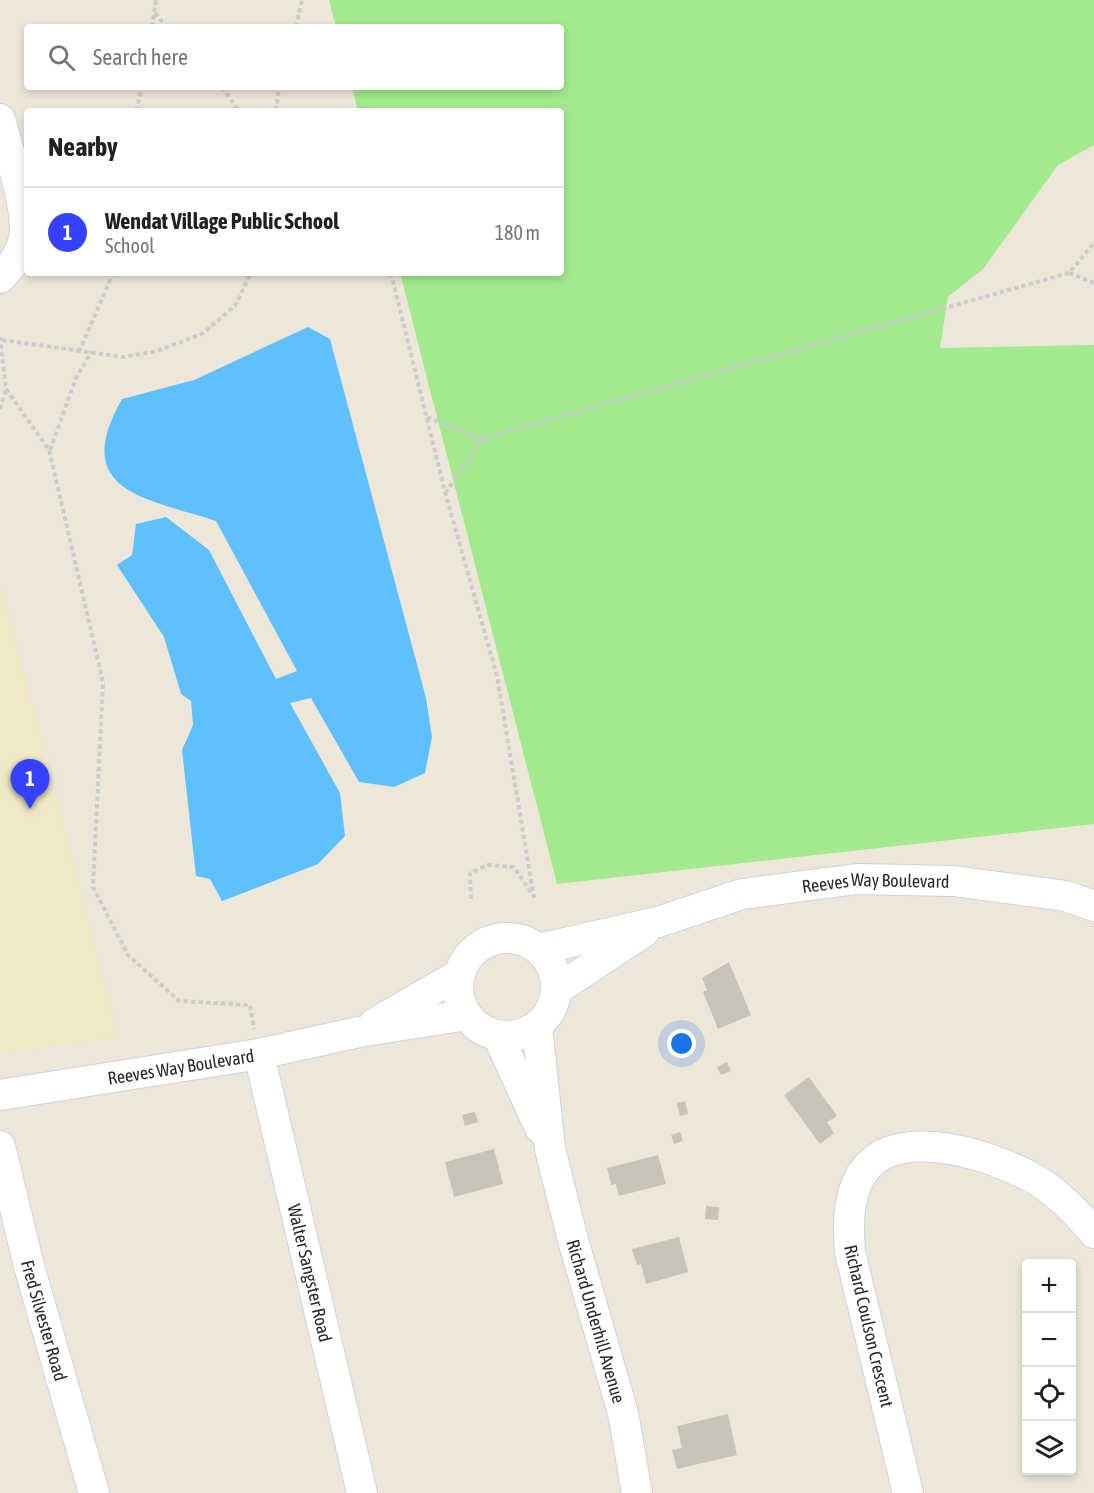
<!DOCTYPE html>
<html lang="en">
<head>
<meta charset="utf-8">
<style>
  :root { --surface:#fff; --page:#f2f2f2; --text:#202124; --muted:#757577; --line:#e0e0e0; --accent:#3442ff }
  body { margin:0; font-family:"Asap Condensed",sans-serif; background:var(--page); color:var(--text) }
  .controls { position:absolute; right:18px; bottom:18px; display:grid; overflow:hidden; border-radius:6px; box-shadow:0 3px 9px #0003 }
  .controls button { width:54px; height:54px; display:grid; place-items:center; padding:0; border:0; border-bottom:2px solid var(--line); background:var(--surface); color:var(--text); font:30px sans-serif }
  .you { position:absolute; left:682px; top:1044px; width:21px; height:21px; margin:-15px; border:4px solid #fff; border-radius:50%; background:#1a73e8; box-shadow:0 0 0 9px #1a73e833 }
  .badge { display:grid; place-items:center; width:39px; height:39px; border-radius:50%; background:var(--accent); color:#fff; font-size:20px; font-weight:700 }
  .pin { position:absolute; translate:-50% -50px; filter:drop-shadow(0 2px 3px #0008) }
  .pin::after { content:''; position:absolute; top:32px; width:21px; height:18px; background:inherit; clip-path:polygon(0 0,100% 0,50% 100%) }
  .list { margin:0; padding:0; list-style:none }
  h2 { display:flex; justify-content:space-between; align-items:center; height:78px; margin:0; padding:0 24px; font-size:26px }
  h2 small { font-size:20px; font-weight:400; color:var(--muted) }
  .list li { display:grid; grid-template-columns:39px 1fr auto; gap:18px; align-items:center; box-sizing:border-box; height:90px; padding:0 24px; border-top:2px solid var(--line) }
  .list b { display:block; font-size:22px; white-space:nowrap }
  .list p { margin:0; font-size:20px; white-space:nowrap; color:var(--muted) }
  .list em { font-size:20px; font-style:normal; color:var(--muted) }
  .icon { flex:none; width:33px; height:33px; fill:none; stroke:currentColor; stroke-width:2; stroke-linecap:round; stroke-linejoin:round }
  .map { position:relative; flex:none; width:1094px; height:1493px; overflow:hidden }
  .search { position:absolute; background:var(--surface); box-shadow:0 3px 9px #0003; left:24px; top:24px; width:540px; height:66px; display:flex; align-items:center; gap:15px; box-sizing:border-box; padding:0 21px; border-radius:6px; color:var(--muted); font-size:22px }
  .panel { position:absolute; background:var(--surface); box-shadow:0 3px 9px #0003; left:24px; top:108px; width:540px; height:168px; border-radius:6px }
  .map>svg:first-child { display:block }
</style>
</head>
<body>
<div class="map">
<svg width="1094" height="1493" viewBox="0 0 1094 1493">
  <rect width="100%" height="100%" fill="#ede7d9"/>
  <polygon fill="#f1e8c6" points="0,581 119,1037 0,1053"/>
  <polygon fill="#a3ea8f" points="329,0 1094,0 1094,145 1058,165 983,269 948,297 940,348 1094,345 1094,824 557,884 400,273 561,273 561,111 358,111 352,87 561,87 561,27 336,27"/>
  <path fill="#5fc0fc" d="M308,327L330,339L426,698L432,737L425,773L394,787L359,782L311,698L290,703L340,793L345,836L318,864L222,901L210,879L196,876L182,750L193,725L191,701L181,694L164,637L117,565L132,555L136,524L166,517L209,550L276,679L297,671L216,521C146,498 69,492 122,399L194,380Z"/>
  <g fill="#c8c3b9">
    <polygon points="729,962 751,1015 718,1029 703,992 707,990 702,978"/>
    <polygon points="727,1062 731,1071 721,1075 717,1067"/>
    <polygon points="809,1077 837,1116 827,1122 834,1133 820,1144 784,1095"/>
    <polygon points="685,1101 688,1114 680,1116 677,1103"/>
    <polygon points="475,1112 478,1122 465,1126 462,1115"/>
    <polygon points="680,1132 683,1141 674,1144 671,1135"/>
    <polygon points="494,1149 503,1184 454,1197 445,1162"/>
    <polygon points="658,1155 666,1184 619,1196 616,1184 611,1185 607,1168"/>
    <polygon points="706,1206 719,1207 718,1220 705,1219"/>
    <polygon points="679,1237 688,1272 646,1284 641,1264 637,1265 632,1249"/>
    <polygon points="728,1414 737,1455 677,1469 672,1450 682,1448 677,1426"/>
  </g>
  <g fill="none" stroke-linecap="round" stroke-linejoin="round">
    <g stroke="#ced0e4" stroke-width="32">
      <g id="minor">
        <path d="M0,119C7,147 30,212 24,239C20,255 12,266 0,278"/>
        <circle cx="507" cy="987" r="49"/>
        <path id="s1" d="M539,949L658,922L742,894L857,879L953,881L1066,896L1094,906"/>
        <polyline points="556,990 644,932"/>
        <polyline points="375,1023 460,974"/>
        <path id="s2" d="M537,1026L550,1149L573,1240L623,1413L637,1493"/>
        <polyline points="498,1036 540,1128"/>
        <path id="s3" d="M259,1054L362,1493"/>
        <path id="s4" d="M0,1095L259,1054L359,1032L467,1015"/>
        <path id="s5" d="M0,1146L29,1266L94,1493"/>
        <path d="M908,1493L850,1252C848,1224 847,1192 866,1168C901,1126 990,1155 1029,1176C1055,1189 1075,1211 1094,1233"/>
      </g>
    </g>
    <g stroke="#ccc" stroke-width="4" stroke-dasharray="4.5 3" stroke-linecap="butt">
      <polyline points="155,13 167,27"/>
      <polyline points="152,27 156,0"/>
      <polyline points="296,27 302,0"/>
      <polyline points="222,87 239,111"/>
      <polyline points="136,111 142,87"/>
      <polyline points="276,111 279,87"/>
      <polyline points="391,273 445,492 497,676 534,898"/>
      <polyline points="1069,273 1094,283"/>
      <polyline points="0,337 6,389 49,450 103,682 93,887 128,955 179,1001 250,1005 254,1029"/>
      <polyline points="2,340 123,357 157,351 202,334 235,306 251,273"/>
      <polyline points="79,352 113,273"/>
      <polyline points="0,409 6,389"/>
      <polyline points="427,417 482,439 446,492"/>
      <polyline points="480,439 1069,273 1094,243"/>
      <polyline points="50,450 76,378 91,352"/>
      <polyline points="471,899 470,873 488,865 514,867 532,894"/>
    </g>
    <use href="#minor" stroke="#fff" stroke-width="30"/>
  </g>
  <g text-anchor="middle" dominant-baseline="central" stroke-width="5" stroke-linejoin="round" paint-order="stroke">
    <g font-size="18" fill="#292929" stroke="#fff">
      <text stroke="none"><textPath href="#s1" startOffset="345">Reeves Way Boulevard</textPath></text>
      <text stroke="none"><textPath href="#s4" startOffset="183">Reeves Way Boulevard</textPath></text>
      <text stroke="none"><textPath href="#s3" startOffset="225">Walter Sangster Road</textPath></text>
      <text stroke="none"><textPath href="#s5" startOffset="180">Fred Silvester Road</textPath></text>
      <text stroke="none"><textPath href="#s2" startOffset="302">Richard Underhill Avenue</textPath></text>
      <text transform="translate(869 1326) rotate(77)">Richard Coulson Crescent</text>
    </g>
  </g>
</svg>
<div class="controls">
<button>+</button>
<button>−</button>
<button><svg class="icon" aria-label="locate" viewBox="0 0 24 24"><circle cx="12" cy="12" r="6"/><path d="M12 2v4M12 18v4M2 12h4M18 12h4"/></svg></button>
<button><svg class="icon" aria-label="layers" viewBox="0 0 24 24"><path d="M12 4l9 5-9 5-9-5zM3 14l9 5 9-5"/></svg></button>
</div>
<div class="you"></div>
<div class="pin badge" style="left:30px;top:809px">1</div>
<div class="search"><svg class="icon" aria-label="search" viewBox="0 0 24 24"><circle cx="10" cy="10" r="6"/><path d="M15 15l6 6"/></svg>Search here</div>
<section class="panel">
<h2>Nearby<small></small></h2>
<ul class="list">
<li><span class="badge">1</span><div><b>Wendat Village Public School</b><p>School</p></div><em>180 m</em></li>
</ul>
</section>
</div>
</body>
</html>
